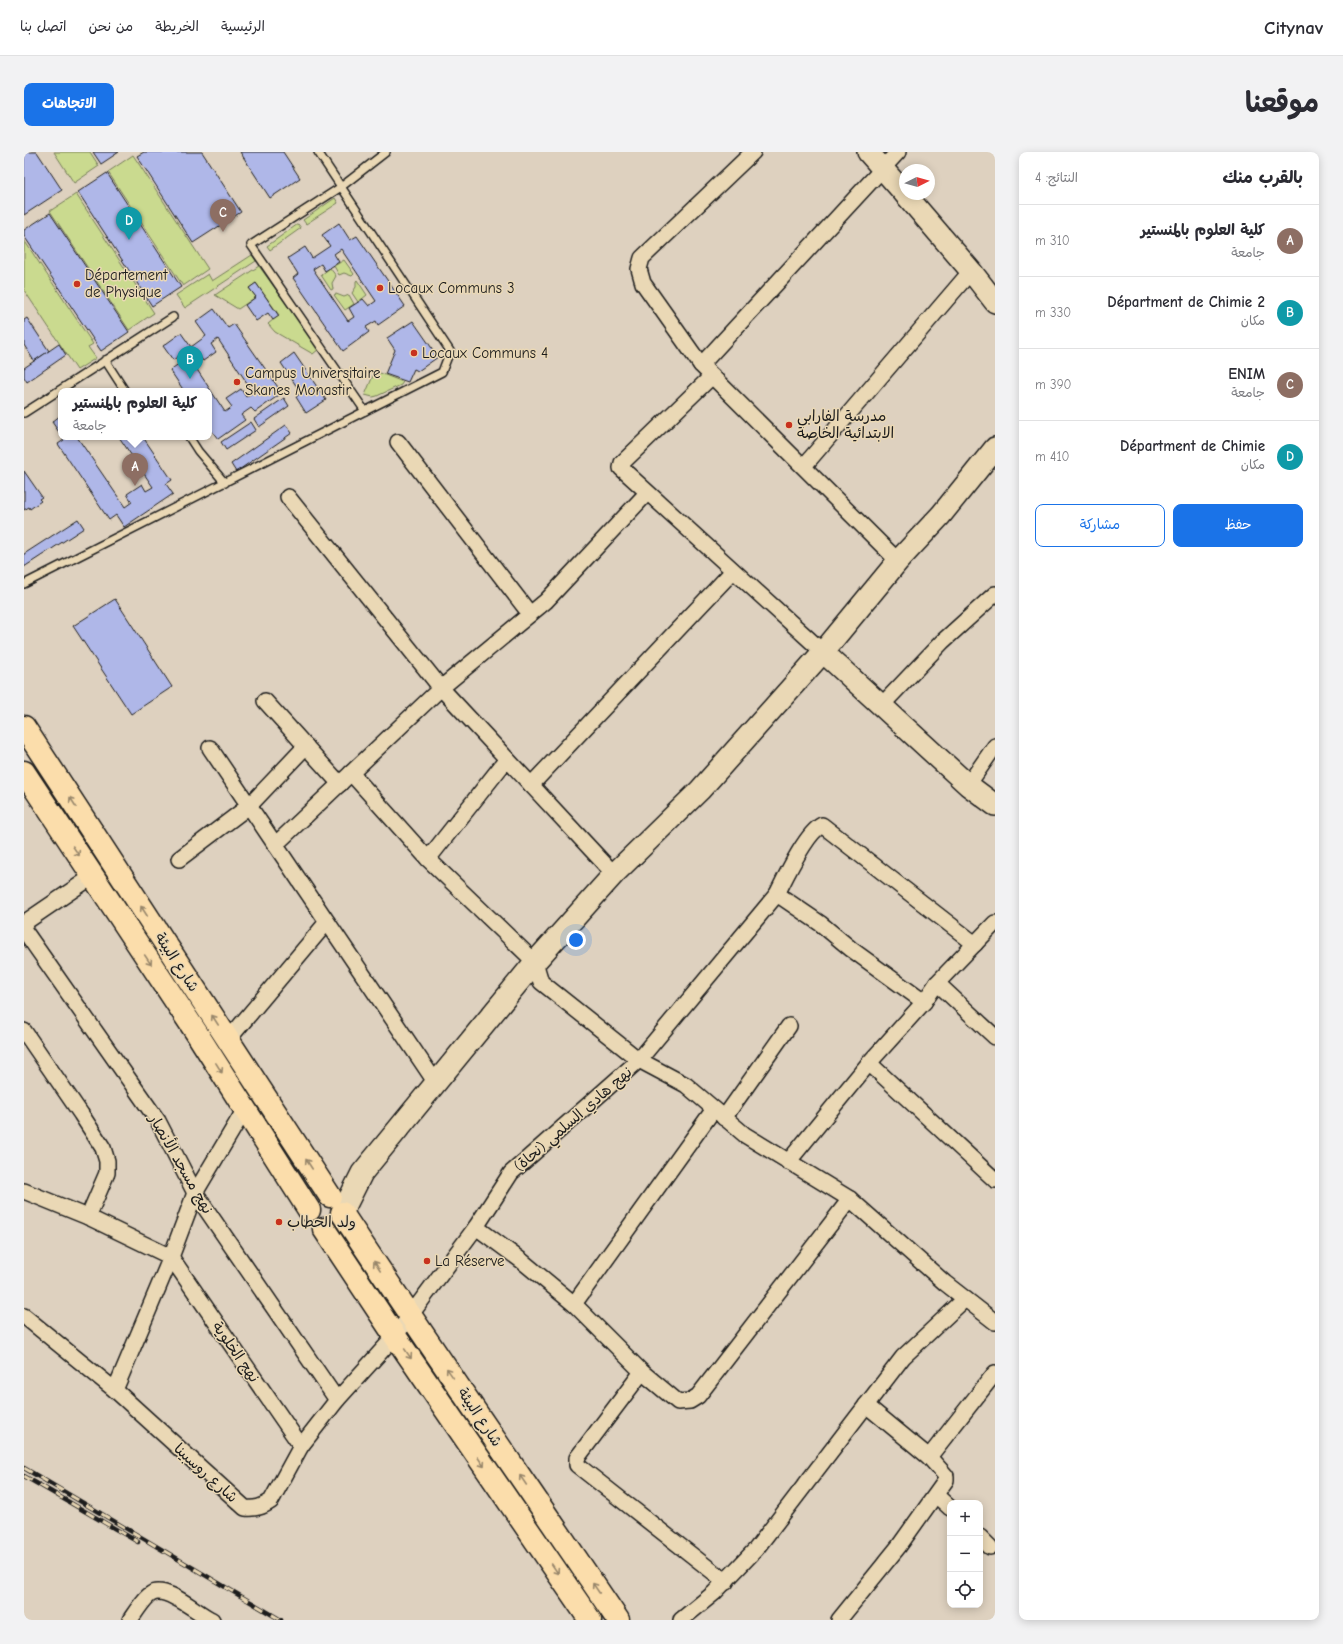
<!DOCTYPE html>
<html lang="ar">
<head>
<meta charset="utf-8">
<style>
  :root { --surface:#fff; --page:#f2f2f3; --text:#2b2b33; --muted:#7c7c81; --line:#e1e1e2; --accent:#1a73e8 }
  body { margin:0; font-family:"Comic Neue","Playpen Sans Arabic",sans-serif; background:var(--page); color:var(--text); direction:rtl }
  .controls { position:absolute; right:12px; bottom:12px; display:grid; overflow:hidden; border-radius:8px; box-shadow:0 2px 10px #0003 }
  .controls button { width:36px; height:36px; display:grid; place-items:center; padding:0; border:0; border-bottom:1px solid var(--line); background:var(--surface); color:var(--text); font:20px sans-serif }
  .compass { position:absolute; left:875px; top:12px; width:36px; height:36px; border-radius:50%; background:var(--surface); box-shadow:0 2px 10px #0003; rotate:84deg }
  .you { position:absolute; left:552px; top:788px; width:14px; height:14px; margin:-10px; border:3px solid #fff; border-radius:50%; background:#1a73e8; box-shadow:0 0 0 6px #1a73e833 }
  .badge { display:grid; place-items:center; width:26px; height:26px; border-radius:50%; background:var(--accent); color:#fff; font-size:13px; font-weight:700 }
  .pin { position:absolute; translate:-50% -33px; filter:drop-shadow(0 1px 2px #0008) }
  .pin::after { content:''; position:absolute; top:21px; width:14px; height:12px; background:inherit; clip-path:polygon(0 0,100% 0,50% 100%) }
  .popup { position:absolute; left:34px; top:236px; width:154px; height:52px; box-sizing:border-box; display:grid; place-content:center; border-radius:8px; background:var(--surface); filter:drop-shadow(0 1px 3px #0005); font-size:13px; white-space:nowrap; color:var(--muted) }
  .popup b { font-size:15px; color:var(--text) }
  .popup::after { content:''; position:absolute; left:50%; top:100%; margin-left:-8px; border:8px solid transparent; border-top-color:var(--surface) }
  .list { margin:0; padding:0; list-style:none }
  h2 { display:flex; justify-content:space-between; align-items:center; height:52px; margin:0; padding:0 16px; font-size:17px }
  h2 small { font-size:13px; font-weight:400; color:var(--muted) }
  .list li { display:grid; grid-template-columns:26px 1fr auto; gap:12px; align-items:center; box-sizing:border-box; height:72px; padding:0 16px; border-top:1px solid var(--line) }
  .list b { display:block; font-size:15px; white-space:nowrap }
  .list p { margin:0; font-size:13px; white-space:nowrap; color:var(--muted) }
  .list em { font-size:13px; font-style:normal; color:var(--muted) }
  .actions { display:flex; gap:8px; padding:12px 16px }
  .actions a { flex:1; padding:9px 0; border:1px solid var(--accent); border-radius:8px; text-align:center; font-size:14px; color:var(--accent) }
  .actions .main { background:var(--accent); color:#fff }
  .icon { flex:none; width:22px; height:22px; fill:none; stroke:currentColor; stroke-width:2; stroke-linecap:round; stroke-linejoin:round }
  .map { position:relative; flex:none; width:971px; height:1468px; overflow:hidden; direction:ltr; border-radius:8px }
  header { display:flex; align-items:center; gap:24px; box-sizing:border-box; height:56px; padding:0 20px; background:var(--surface); border-bottom:1px solid var(--line) }
  header strong { font-size:19px }
  nav { display:flex; gap:22px; margin-inline-start:auto; font-size:14px }
  .intro { display:flex; align-items:center; justify-content:space-between; box-sizing:border-box; height:96px; padding:0 24px }
  h1 { margin:0; font-size:28px }
  .button { padding:10px 18px; border-radius:8px; background:var(--accent); color:#fff; font-size:14px; font-weight:700 }
  main { display:flex; gap:24px; padding:0 24px }
  aside { flex:1; background:var(--surface); border-radius:8px; box-shadow:0 2px 10px #0003 }
  .map>svg:first-child { display:block }
</style>
</head>
<body>
<header>
<strong>Citynav</strong>
<nav><a>الرئيسية</a><a>الخريطة</a><a>من نحن</a><a>اتصل بنا</a></nav>
</header>
<div class="intro"><h1>موقعنا</h1><a class="button">الاتجاهات</a></div>
<main>
<aside>
<h2>بالقرب منك<small>النتائج: 4</small></h2>
<ul class="list">
<li><span class="badge" style="background:#8d6e63">A</span><div><b>كلية العلوم بالمنستير</b><p>جامعة</p></div><em>310 m</em></li>
<li><span class="badge" style="background:#0f9aa8">B</span><div><b>Départment de Chimie 2</b><p>مكان</p></div><em>330 m</em></li>
<li><span class="badge" style="background:#8d6e63">C</span><div><b>ENIM</b><p>جامعة</p></div><em>390 m</em></li>
<li><span class="badge" style="background:#0f9aa8">D</span><div><b>Départment de Chimie</b><p>مكان</p></div><em>410 m</em></li>
</ul>
<div class="actions"><a class="main">حفظ</a><a>مشاركة</a></div>
</aside>
<div class="map">
<svg width="971" height="1468" viewBox="0 0 971 1468">
  <rect width="100%" height="100%" fill="#ded1bf"/>
  <filter id="ink" filterUnits="userSpaceOnUse"><feTurbulence type="fractalNoise" baseFrequency=".025" numOctaves="2"/><feDisplacementMap in="SourceGraphic" scale="8" xChannelSelector="R" yChannelSelector="G"/><feConvolveMatrix kernelMatrix="1 2 1 2 8 2 1 2 1" color-interpolation-filters="sRGB"/></filter>
  <g filter="url(#ink)">
    <g fill="#cada8f" stroke="#737b56">
      <polygon points="30,0 66,0 75,14 50,31"/>
      <polygon points="109,3 184,117 159,134 84,20"/>
      <polygon points="52,42 130,161 105,178 26,59"/>
      <polygon points="311,46 314,51 282,72 279,68"/>
      <polygon points="274,72 277,76 246,98 243,94"/>
      <polygon points="0,88 69,192 64,195 72,206 53,218 0,138"/>
      <polygon points="228,103 232,109 161,156 152,143 184,122 188,129"/>
      <polygon points="320,108 330,122 328,124 320,121 315,123 310,114"/>
      <polygon points="235,114 295,197 289,202 251,180 244,172 255,163 232,131 225,136 232,145 214,157 191,143"/>
      <polygon points="306,116 312,124 308,131 309,137 307,138 297,123"/>
      <polygon points="333,128 343,143 334,150 328,141 332,135 332,129"/>
      <polygon points="312,142 320,145 325,143 330,152 321,158 310,143"/>
      <polygon points="351,219 379,230 377,233 353,244 349,245 341,243"/>
    </g>
    <g fill="#afb7e8" stroke="#1c1c1c" fill-rule="evenodd">
      <polygon points="0,0 13,0 38,38 0,63"/>
      <polygon points="69,0 95,0 77,12"/>
      <polygon points="120,0 178,0 217,60 169,91 113,4"/>
      <polygon points="216,0 259,0 276,26 246,46"/>
      <polygon points="83,21 157,135 128,154 54,40"/>
      <polygon points="26,61 105,180 77,199 0,84 0,78"/>
      <path d="M315,71L326,88L333,84L381,154L354,173L352,169L342,175L345,180L319,199L269,126L274,122L264,106L281,95L288,106L306,94L298,83ZM317,97L352,149L345,154L339,147L325,156L330,165L324,169L289,117L297,112L301,119L315,110L310,102Z"/>
      <polygon points="232,131 255,164 249,168 244,161 232,169 221,153 232,145 225,136"/>
      <path d="M190,157L204,176L210,172L258,241L231,260L227,256L217,263L221,268L194,287L185,275V239H160L146,218L159,209L155,204L149,208L139,194L157,181L167,195L182,184L172,170ZM194,187L229,240L222,245L217,237L202,247L208,255L201,260L166,207L174,202L179,209L192,200L187,192Z"/>
      <polygon points="3,166 25,199 10,209 0,193 0,168"/>
      <polygon points="389,169 414,205 394,219 390,217 384,230 361,222 371,198 363,186"/>
      <polygon points="35,192 42,203 3,230 0,225 0,216"/>
      <polygon points="270,201 302,248 282,261 272,245 277,241 257,211"/>
      <polygon points="260,246 265,254 235,275 230,267"/>
      <polygon points="37,263 37,283 28,270"/>
      <polygon points="227,270 232,278 202,298 197,290"/>
      <polygon points="262,273 268,281 212,320 207,312"/>
      <polygon points="38,285 53,285 101,355 108,350 103,342 118,332 122,339 129,335 95,285 119,285 148,328 142,332 149,342 100,375 92,363 85,368 34,292 40,288"/>
      <polygon points="0,319 18,345 15,347 17,349 6,357 5,355 0,358"/>
      <polygon points="54,367 60,376 0,415 0,402"/>
      <polygon points="91,447 148,535 107,562 49,474"/>
    </g>
    <g fill="none" stroke-linecap="round" stroke-linejoin="round">
      <g stroke="#1c1c1c" stroke-width="10">
        <g id="lane">
          <polyline points="81,208 101,239"/>
          <polyline points="341,259 227,93 317,35 362,0"/>
          <polyline points="0,261 149,165"/>
          <polyline points="165,285 174,299 201,331"/>
          <polyline points="0,432 418,220 426,199 294,0"/>
        </g>
      </g>
      <g stroke="#1c1c1c" stroke-width="18">
        <g id="street">
          <polyline points="729,0 618,106 615,117 619,131 677,213 874,409"/>
          <polyline points="677,213 874,0"/>
          <polyline points="688,224 598,311 597,316 799,500"/>
          <polyline points="374,290 506,462"/>
          <polyline points="780,314 947,119"/>
          <polyline points="264,345 417,536 590,722"/>
          <polyline points="241,549 316,632"/>
          <polyline points="857,554 918,490 971,442"/>
          <polyline points="186,596 412,931"/>
          <polyline points="327,621 404,707 511,810 517,830 615,908 662,933 721,983 826,1047 921,1131 971,1170"/>
          <polyline points="507,633 709,419"/>
          <polyline points="944,633 971,594"/>
          <polyline points="251,693 417,536 522,449 623,341"/>
          <polyline points="155,707 225,654 282,594"/>
          <polyline points="404,707 483,607"/>
          <path d="M753,742C762,724 782,681 798,673L951,792"/>
          <polyline points="0,771 69,724"/>
          <polyline points="0,778 134,969 171,1041 313,1248"/>
          <polyline points="913,831 971,885"/>
          <polyline points="0,879 57,962 79,996 83,1009 83,1021 64,1065"/>
          <polyline points="204,888 303,770"/>
          <polyline points="845,911 971,1028"/>
          <polyline points="700,966 765,874"/>
          <polyline points="764,1010 845,911 900,850 913,831 971,771"/>
          <polyline points="0,1039 64,1065 147,1105 277,1294"/>
          <polyline points="452,1075 498,1109 550,1152 618,1220 654,1250 666,1249 674,1244 826,1047"/>
          <polyline points="550,1152 690,957"/>
          <path d="M0,1164L91,1238L221,1356C232,1357 238,1355 247,1349L277,1294L313,1248L371,1184L452,1075L487,1021L615,908L753,742L797,772L827,797L900,850"/>
          <polyline points="618,1220 553,1306 553,1313 702,1430"/>
          <polyline points="91,1238 147,1105 171,1041 221,957"/>
          <polyline points="905,1305 971,1221"/>
          <polyline points="912,1343 926,1356"/>
          <polyline points="956,1385 966,1395"/>
          <path d="M106,1468C111,1461 120,1446 127,1442C142,1432 174,1462 188,1468"/>
          <polyline points="657,1468 690,1441 732,1397 879,1205 941,1147"/>
          <polyline points="815,1468 875,1394 922,1328 922,1324 905,1305 842,1253"/>
        </g>
      </g>
      <g stroke="#1c1c1c" stroke-width="24">
        <g id="secondary">
          <polyline points="844,0 881,42"/>
          <polyline points="881,42 947,119 971,150"/>
          <polyline points="799,500 944,633 971,653"/>
          <polyline points="318,1061 338,1021 511,810 590,722 676,638 799,500 874,409 917,363 971,296"/>
        </g>
      </g>
      <g stroke="#1c1c1c" stroke-width="25">
        <g id="primary">
          <polyline points="0,575 306,1044"/>
          <polyline points="0,620 172,880 285,1058"/>
          <path d="M318,1061C408,1198 502,1332 594,1468"/>
          <polyline points="300,1077 371,1184 566,1468"/>
        </g>
      </g>
      <use href="#lane" stroke="#ead8b5" stroke-width="7"/>
      <use href="#street" stroke="#ead8b5" stroke-width="15"/>
      <use href="#secondary" stroke="#ead8b5" stroke-width="21"/>
      <use href="#primary" stroke="#fbddab" stroke-width="22"/>
      <g stroke="#1c1c1c" stroke-width="4.5">
        <g id="rail">
          <polyline points="0,1316 257,1468"/>
          <polyline points="0,1324 114,1390"/>
        </g>
      </g>
      <use href="#rail" stroke="#ead8b5" stroke-width="3" stroke-dasharray="9" stroke-linecap="butt"/>
    </g>
    <defs><path id="oneway-shaft" d="M-6 0H5M1.5-3L5.5 0L1.5 3" fill="none" stroke-width="1.6" stroke-linecap="round" stroke-linejoin="round"/></defs>
    <g stroke="#97866b">
      <use href="#oneway-shaft" transform="translate(49 650) rotate(-123)"/>
      <use href="#oneway-shaft" transform="translate(52 699) rotate(56)"/>
      <use href="#oneway-shaft" transform="translate(120 759) rotate(-123)"/>
      <use href="#oneway-shaft" transform="translate(124 808) rotate(56)"/>
      <use href="#oneway-shaft" transform="translate(191 868) rotate(-123)"/>
      <use href="#oneway-shaft" transform="translate(195 916) rotate(58)"/>
      <use href="#oneway-shaft" transform="translate(285 1012) rotate(-123)"/>
      <use href="#oneway-shaft" transform="translate(353 1114) rotate(-123)"/>
      <use href="#oneway-shaft" transform="translate(384 1202) rotate(56)"/>
      <use href="#oneway-shaft" transform="translate(426 1221) rotate(-125)"/>
      <use href="#oneway-shaft" transform="translate(457 1310) rotate(56)"/>
      <use href="#oneway-shaft" transform="translate(499 1328) rotate(-124)"/>
      <use href="#oneway-shaft" transform="translate(531 1417) rotate(56)"/>
      <use href="#oneway-shaft" transform="translate(572 1436) rotate(-124)"/>
    </g>
  </g>
  <g fill="#c8321e" stroke="#ead8b5" stroke-width="1.5">
    <circle cx="53" cy="132" r="4"/>
    <circle cx="356" cy="136" r="4"/>
    <circle cx="390" cy="201" r="4"/>
    <circle cx="213" cy="230" r="4"/>
    <circle cx="765" cy="273" r="4"/>
    <circle cx="255" cy="1070" r="4"/>
    <circle cx="403" cy="1109" r="4"/>
  </g>
  <g text-anchor="middle" dominant-baseline="central" stroke-width="3" stroke-linejoin="round" paint-order="stroke">
    <g font-size="15" fill="#1c1c1c" stroke="#ead8b5" text-anchor="start">
      <text x="61" y="123">Département<tspan x="61" dy="17">de Physique</tspan></text>
      <text x="364" y="136">Locaux Communs 3</text>
      <text x="398" y="201">Locaux Communs 4</text>
      <text x="221" y="221">Campus Universitaire<tspan x="221" dy="17">Skanes Monastir</tspan></text>
      <text x="773" y="264">مدرسة الفارابي<tspan x="773" dy="17">الابتدائية الخاصة</tspan></text>
      <text x="263" y="1070">ولد الحطاب</text>
      <text x="411" y="1109">La Réserve</text>
    </g>
    <g font-size="15" fill="#1c1c1c" stroke="#ead8b5">
      <text transform="translate(153 810) rotate(57)">شارع البيئة</text>
      <text transform="translate(549 967) rotate(-41)">نهج هادي السلمي (نحاة)</text>
      <text transform="translate(157 1012) rotate(60)">نهج مسجد الأنصار</text>
      <text transform="translate(212 1200) rotate(55)">نهج الخلوية</text>
      <text transform="translate(456 1265) rotate(56)">شارع البيئة</text>
      <text transform="translate(182 1321) rotate(42)">شارع روسبينا</text>
    </g>
  </g>
</svg>
<div class="controls">
<button>+</button>
<button>−</button>
<button><svg class="icon" aria-label="locate" viewBox="0 0 24 24"><circle cx="12" cy="12" r="6"/><path d="M12 2v4M12 18v4M2 12h4M18 12h4"/></svg></button>
</div>
<svg class="compass" viewBox="-18 -18 36 36"><path d="M0-13l5 13h-10z" fill="#e53935"/><path d="M0 13l5-13h-10z" fill="#7c7c81"/></svg>
<div class="you"></div>
<div class="pin badge" style="left:111px;top:334px;background:#8d6e63">A</div>
<div class="popup"><b>كلية العلوم بالمنستير</b>جامعة</div>
<div class="pin badge" style="left:166px;top:227px;background:#0f9aa8">B</div>
<div class="pin badge" style="left:199px;top:80px;background:#8d6e63">C</div>
<div class="pin badge" style="left:105px;top:88px;background:#0f9aa8">D</div>
</div>
</main>
</body>
</html>
